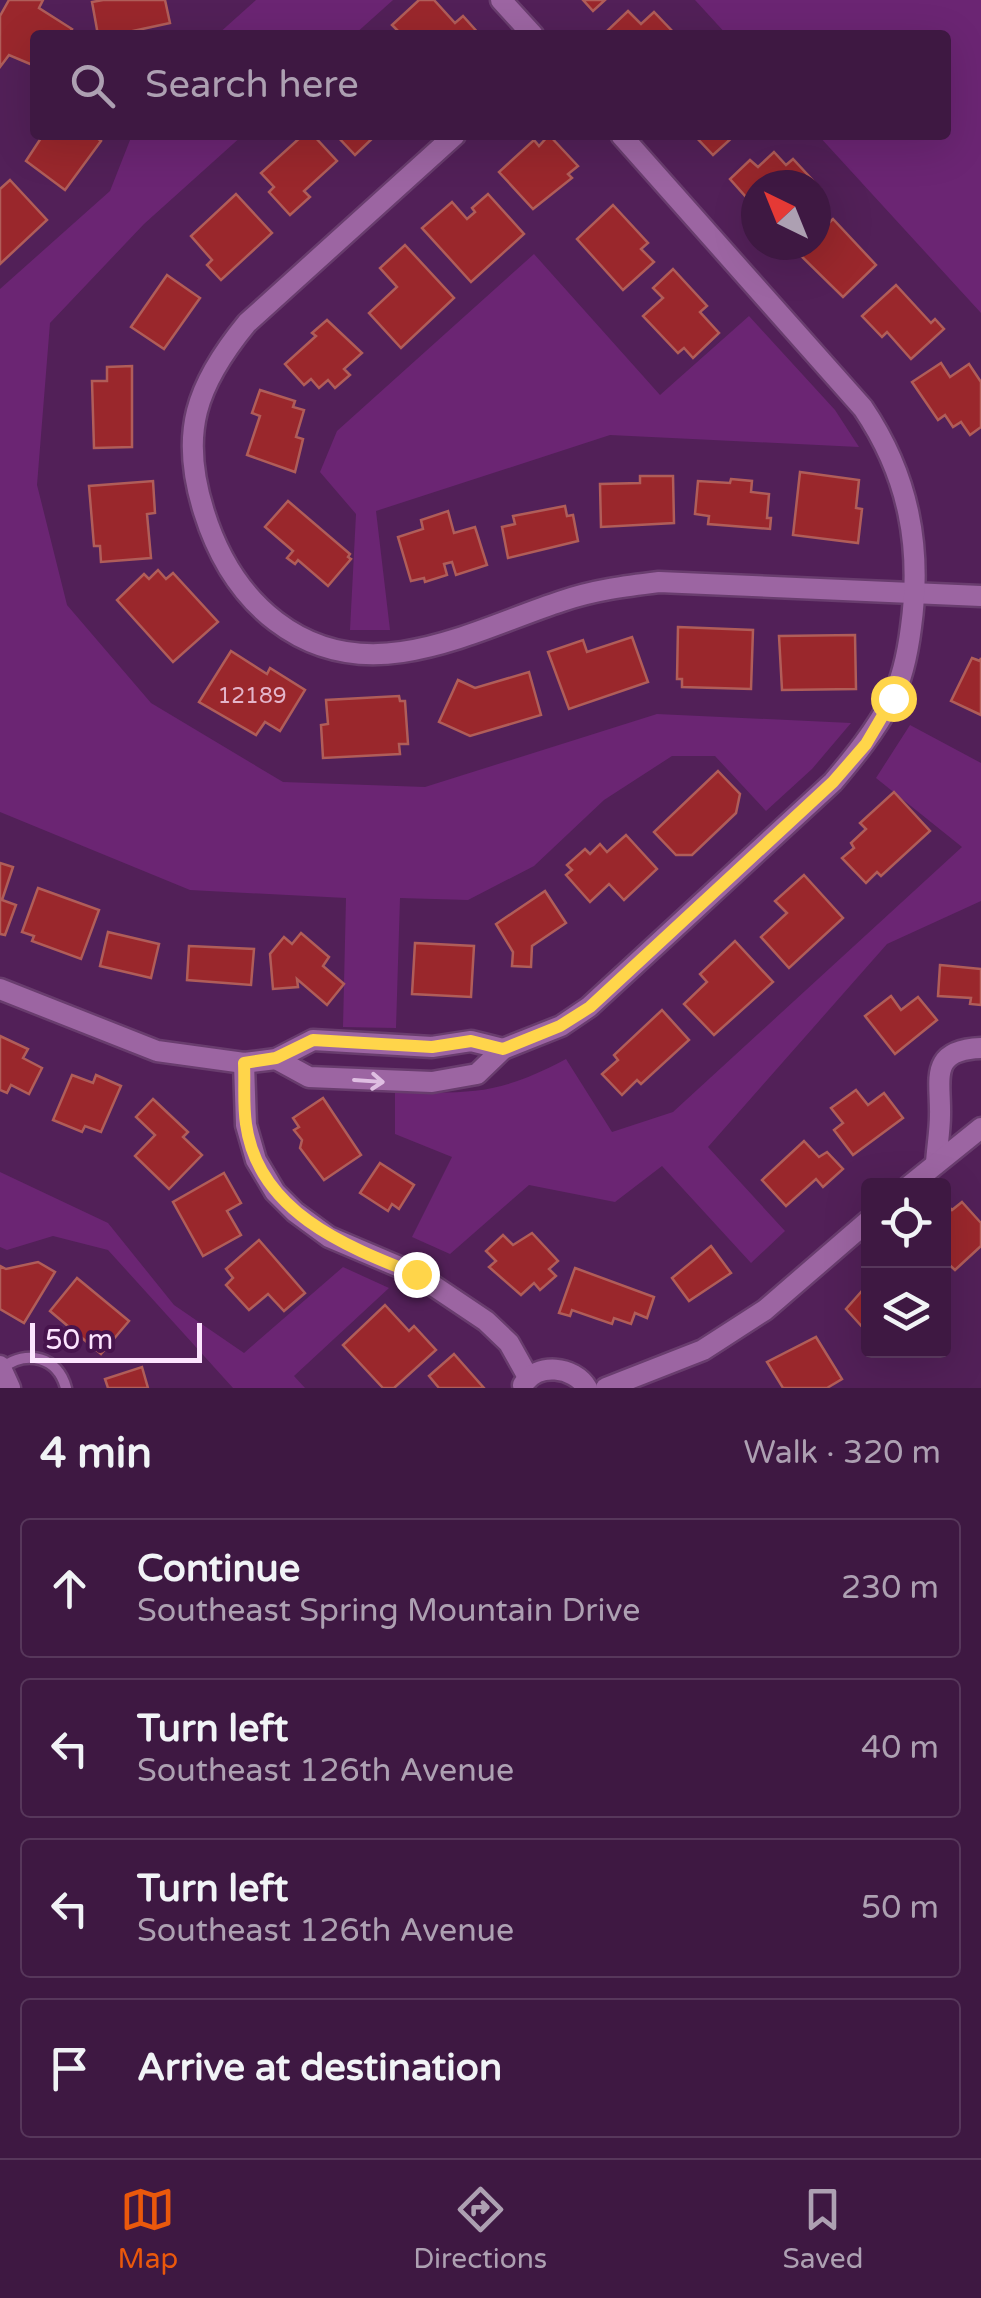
<!DOCTYPE html>
<html lang="en">
<head>
<meta charset="utf-8">
<style>
  :root { --surface:#3e1842; --page:#452149; --text:#f1f3f6; --muted:#ada0b2; --line:#57375b; --accent:#ea580c }
  body { margin:0; font-family:"Varela Round",sans-serif; background:var(--page); color:var(--text) }
  .controls { position:absolute; right:30px; bottom:30px; display:grid; overflow:hidden; border-radius:10px; box-shadow:0 10px 40px #0002 }
  .controls button { width:90px; height:90px; display:grid; place-items:center; padding:0; border:0; border-bottom:2px solid var(--line); background:var(--surface); color:var(--text); font:50px sans-serif }
  .compass { position:absolute; left:741px; top:170px; width:90px; height:90px; border-radius:50%; background:var(--surface); box-shadow:0 10px 40px #0002; rotate:317deg }
  .scale { position:absolute; left:30px; bottom:25px; width:172px; box-sizing:border-box; padding-left:10px; border:5px solid #fce4fe; border-top:0; font-size:28px; line-height:35px; white-space:nowrap; color:#fce4fe; -webkit-text-stroke:8px #47144d; paint-order:stroke }
  .stop { position:absolute; width:30px; height:30px; margin:-22px; border:8px solid #ffd54a; border-radius:50%; background:#fff }
  .stop.end { background:#ffd54a; border-color:#fff; box-shadow:0 2px 10px #0008 }
  .list { margin:0; padding:0; list-style:none }
  h2 { display:flex; justify-content:space-between; align-items:center; height:130px; margin:0; padding:0 40px; font-size:42px }
  h2 small { font-size:32px; font-weight:400; color:var(--muted) }
  .list li { display:grid; grid-template-columns:65px 1fr auto; gap:30px; align-items:center; box-sizing:border-box; height:140px; margin:0 20px 20px; padding:0 20px; border:2px solid var(--line); border-radius:10px }
  .list b { display:block; font-size:38px; white-space:nowrap }
  .list p { margin:0; font-size:32px; white-space:nowrap; color:var(--muted) }
  .list em { font-size:32px; font-style:normal; color:var(--muted) }
  .icon { flex:none; width:55px; height:55px; fill:none; stroke:currentColor; stroke-width:2; stroke-linecap:round; stroke-linejoin:round }
  .map { position:relative; flex:none; width:981px; height:1388px; overflow:hidden }
  .search { position:absolute; background:var(--surface); box-shadow:0 10px 40px #0002; left:30px; right:30px; top:30px; height:110px; display:flex; align-items:center; gap:25px; box-sizing:border-box; padding:0 35px; border-radius:10px; color:var(--muted); font-size:38px }
  .sheet { height:770px; background:var(--surface) }
  nav { display:flex; justify-content:space-around; align-items:center; box-sizing:border-box; height:140px; border-top:2px solid var(--line); background:var(--surface); font-size:28px; color:var(--muted) }
  nav a { display:grid; justify-items:center; gap:5px }
  nav .on { color:var(--accent) }
  .map>svg:first-child { display:block }
</style>
</head>
<body>
<div class="map">
<svg width="981" height="1388" viewBox="0 0 981 1388">
  <rect width="100%" height="100%" fill="#522058"/>
  <g fill="#6b2573">
    <polygon points="256,0 393,0 354,35 217,35"/>
    <polygon points="695,0 981,0 981,313 818,135 946,135 946,35 727,35"/>
    <polygon points="132,135 243,135 144,224 50,323 37,485 67,605 151,703 283,782 425,787 657,714 851,723 812,769 766,811 715,756 672,756 604,800 534,866 468,900 400,898 396,1028 343,1027 346,898 190,890 0,812 0,289 110,191"/>
    <polygon points="534,254 660,395 749,316 835,410 859,447 610,435 376,511 390,630 350,630 356,514 320,472 337,431"/>
    <path d="M910,725L981,763V901L887,944L708,1147L785,1231L751,1263L662,1166L615,1202L529,1185L450,1254L412,1237L452,1157L395,1134V1092C472,1093 496,1096 566,1059L612,1132L673,1112L962,847L876,778Z"/>
    <polygon points="0,1172 108,1223 174,1305 244,1353 343,1267 389,1288 294,1376 305,1388 233,1388 108,1250 53,1236 7,1250 0,1247"/>
  </g>
  <g fill="#9a272c" stroke="#b05d59" stroke-width="2.5">
    <polygon points="9,0 43,0 39,8 72,29 68,35 35,35 35,66 9,55 0,67 0,16"/>
    <polygon points="103,0 165,0 170,23 133,31 134,35 98,35 92,2"/>
    <polygon points="419,0 434,0 455,23 463,16 480,35 402,35 392,25"/>
    <polygon points="583,0 605,0 593,11"/>
    <polygon points="628,11 641,24 654,12 676,35 612,35 608,30"/>
    <polygon points="43,135 93,135 101,141 65,190 26,161"/>
    <polygon points="303,135 313,135 337,161 304,191 310,197 290,215 269,192 274,187 261,173"/>
    <polygon points="336,135 376,135 355,155"/>
    <polygon points="549,135 578,166 568,174 572,178 533,209 499,172 534,140 539,146"/>
    <polygon points="694,135 735,135 713,155"/>
    <polygon points="774,152 786,165 793,159 820,188 816,191 816,185 756,185 754,206 730,179 750,160 758,167"/>
    <polygon points="10,180 47,220 0,264 0,189"/>
    <polygon points="236,194 272,233 221,280 207,265 212,260 191,236"/>
    <polygon points="488,194 524,234 471,282 422,228 452,202 467,219 475,212 472,208"/>
    <polygon points="613,205 648,243 641,249 654,262 623,290 577,239"/>
    <polygon points="833,219 876,265 843,297 791,246 816,245 816,229 819,232"/>
    <polygon points="405,245 454,298 401,348 369,313 397,287 380,268"/>
    <polygon points="673,269 707,306 700,312 719,333 693,358 684,348 678,353 643,316 663,298 653,288"/>
    <polygon points="167,275 200,298 164,349 131,327"/>
    <polygon points="896,285 931,323 935,319 944,329 911,359 887,332 882,337 862,316"/>
    <polygon points="327,320 362,353 344,369 350,375 335,388 328,380 319,388 311,379 304,385 285,364 316,336 312,333"/>
    <polygon points="941,363 950,377 969,364 981,382 981,427 970,435 961,422 953,427 945,415 938,420 912,382"/>
    <polygon points="132,366 132,447 94,448 92,381 107,381 107,367"/>
    <polygon points="260,390 295,401 293,407 304,410 296,437 303,439 295,472 247,455 260,416 252,413"/>
    <polygon points="800,472 859,480 856,508 862,509 858,543 793,535"/>
    <polygon points="640,476 673,476 674,523 601,527 600,484 640,483"/>
    <polygon points="731,479 752,481 751,492 769,494 767,518 771,518 770,529 708,524 709,516 695,514 698,481 730,483"/>
    <polygon points="153,481 155,513 147,514 151,558 101,562 100,546 94,546 89,486"/>
    <polygon points="288,501 350,554 348,557 351,559 328,586 298,560 295,564 287,558 293,551 265,527"/>
    <polygon points="565,506 567,516 573,515 578,541 508,558 502,527 515,524 513,516"/>
    <polygon points="448,511 454,533 475,527 487,565 456,575 452,562 444,564 447,575 425,582 424,578 411,581 398,537 423,529 421,520"/>
    <polygon points="158,570 166,579 173,573 218,622 173,662 117,600 144,574 149,579"/>
    <polygon points="678,627 753,630 751,689 682,687 682,679 677,679"/>
    <polygon points="855,635 856,689 782,690 779,636"/>
    <polygon points="632,637 648,682 569,709 548,652 583,640 587,652"/>
    <polygon points="231,651 267,674 270,668 305,690 280,731 265,722 256,735 199,702"/>
    <polygon points="972,658 980,661 981,658 981,715 951,701"/>
    <polygon points="529,672 541,715 470,736 439,722 458,680 475,688"/>
    <polygon points="399,696 400,701 405,701 408,744 399,744 400,754 323,758 321,725 328,724 326,700"/>
    <polygon points="718,771 740,794 736,813 692,855 676,855 654,832"/>
    <polygon points="894,792 930,831 881,876 877,872 866,883 842,858 854,848 851,843 866,829 860,823"/>
    <polygon points="626,835 657,869 624,900 609,884 590,902 566,875 572,870 567,865 585,849 590,854 600,844 607,852"/>
    <polygon points="0,863 13,867 2,900 16,905 5,935 0,934"/>
    <polygon points="804,875 843,918 789,968 761,937 787,913 775,901"/>
    <polygon points="38,888 99,910 81,959 32,941 34,936 22,932"/>
    <polygon points="545,891 566,923 532,946 531,967 512,966 513,952 496,924"/>
    <polygon points="108,932 159,944 151,978 100,966"/>
    <polygon points="301,933 329,957 323,966 344,984 327,1005 297,979 298,987 273,989 270,954 284,937 292,944"/>
    <polygon points="735,941 773,982 714,1035 684,1004 707,982 700,974"/>
    <polygon points="415,943 474,946 471,997 412,994"/>
    <polygon points="189,946 254,949 251,985 187,980"/>
    <polygon points="940,965 981,969 981,1005 970,1004 971,998 938,996"/>
    <polygon points="891,996 901,1010 918,997 937,1020 895,1054 865,1016"/>
    <polygon points="662,1010 689,1040 641,1084 637,1080 622,1095 602,1074 618,1060 614,1055"/>
    <polygon points="0,1036 28,1049 23,1058 42,1068 29,1094 11,1085 7,1093 0,1090"/>
    <polygon points="72,1075 93,1083 96,1075 121,1086 101,1132 85,1126 82,1132 53,1120"/>
    <polygon points="856,1090 868,1105 884,1093 903,1118 853,1155 834,1130 843,1123 831,1108"/>
    <polygon points="323,1098 361,1155 324,1180 300,1148 302,1140 294,1130 299,1127 293,1118"/>
    <polygon points="153,1099 188,1132 183,1137 202,1155 169,1189 135,1156 155,1135 136,1117"/>
    <polygon points="804,1141 819,1157 827,1152 843,1169 823,1187 816,1179 786,1206 762,1180"/>
    <polygon points="380,1163 414,1185 399,1209 392,1204 388,1211 360,1193"/>
    <polygon points="224,1173 241,1203 227,1211 241,1235 203,1256 173,1202"/>
    <polygon points="962,1202 981,1223 981,1246 955,1270 944,1260 944,1212 949,1207 952,1210"/>
    <polygon points="532,1233 558,1261 549,1269 556,1276 540,1290 534,1283 521,1295 489,1267 496,1261 486,1251 503,1235 513,1245"/>
    <polygon points="259,1240 305,1293 284,1311 268,1294 249,1310 226,1285 233,1278 226,1269"/>
    <polygon points="711,1246 731,1273 689,1301 672,1278"/>
    <polygon points="38,1262 55,1272 24,1323 0,1309 0,1266 6,1269"/>
    <polygon points="575,1268 654,1297 647,1318 635,1313 631,1324 614,1318 612,1324 572,1310 570,1316 559,1313"/>
    <polygon points="77,1278 129,1321 101,1354 50,1311"/>
    <polygon points="868,1284 868,1327 865,1330 846,1309"/>
    <polygon points="385,1305 409,1331 414,1326 436,1350 394,1388 383,1388 343,1345"/>
    <polygon points="816,1337 842,1379 827,1388 783,1388 767,1362"/>
    <polygon points="454,1354 484,1388 439,1388 429,1376"/>
    <polygon points="142,1367 148,1388 108,1388 105,1379"/>
  </g>
  <g fill="none" stroke-linecap="round" stroke-linejoin="round">
    <g stroke="#693d6e" stroke-width="15">
      <path id="service" d="M2,1368C27,1349 58,1357 66,1388"/>
    </g>
    <g stroke="#693d6e" stroke-width="25">
      <g id="minor">
        <polyline points="501,0 533,35"/>
        <path d="M455,135L247,323C196,385 179,433 204,512C232,602 302,667 402,652C457,644 510,618 562,601C594,590 626,586 659,582L981,596"/>
        <polyline points="0,989 157,1051 244,1063 276,1059 313,1040 432,1047 471,1041 503,1049"/>
        <path d="M276,1059L309,1077L432,1082L477,1074L503,1049L561,1026L589,1007L833,782C855,756 875,731 891,701C902,680 908,651 911,627C922,547 909,476 863,408L621,135"/>
        <polyline points="244,1063 246,1125 256,1160 275,1192 295,1212 329,1237 416,1274 486,1321 509,1343 528,1377"/>
        <path d="M936,1163C937,1147 940,1131 940,1115C941,1080 928,1050 981,1048"/>
        <polyline points="909,1186 981,1128"/>
        <polyline points="0,1366 10,1388"/>
        <path d="M523,1385C537,1362 574,1366 587,1388"/>
        <polyline points="606,1388 703,1350 765,1310 868,1221"/>
      </g>
    </g>
    <use href="#service" stroke="#9c65a2" stroke-width="10"/>
    <use href="#minor" stroke="#9c65a2" stroke-width="20"/>
  </g>
  <defs><path id="oneway-shaft" d="M-6 0H5M1.5-3L5.5 0L1.5 3" fill="none" stroke-width="1.6" stroke-linecap="round" stroke-linejoin="round" transform="scale(2.5)"/></defs>
  <use stroke="#dfbee2" href="#oneway-shaft" transform="translate(369 1081) rotate(4)"/>
  <g fill="none" stroke-linecap="round" stroke-linejoin="round">
    <path stroke="#ffd54a" stroke-width="12" d="M416,1274C344,1246 258,1211 246,1124C243,1104 245,1083 244,1063L276,1058L313,1040L432,1047L471,1041L503,1049L560,1026L590,1007L833,782L866,744L893,698"/>
  </g>
  <g text-anchor="middle" dominant-baseline="central" stroke-width="8" stroke-linejoin="round" paint-order="stroke">
    <g font-size="22" fill="#e4b5ca">
      <text x="252" y="696">12189</text>
    </g>
  </g>
</svg>
<div class="controls">
<button><svg class="icon" aria-label="locate" viewBox="0 0 24 24"><circle cx="12" cy="12" r="6"/><path d="M12 2v4M12 18v4M2 12h4M18 12h4"/></svg></button>
<button><svg class="icon" aria-label="layers" viewBox="0 0 24 24"><path d="M12 4l9 5-9 5-9-5zM3 14l9 5 9-5"/></svg></button>
</div>
<svg class="compass" viewBox="-18 -18 36 36"><path d="M0-13l5 13h-10z" fill="#e53935"/><path d="M0 13l5-13h-10z" fill="#ada0b2"/></svg>
<div class="scale">50 m</div>
<div class="stop" style="left:893px;top:698px"></div>
<div class="stop end" style="left:416px;top:1274px"></div>
<div class="search"><svg class="icon" aria-label="search" viewBox="0 0 24 24"><circle cx="10" cy="10" r="6"/><path d="M15 15l6 6"/></svg>Search here</div>
</div>
<section class="sheet">
<h2>4 min<small>Walk · 320 m</small></h2>
<ul class="list">
<li><svg class="icon" aria-label="ahead" viewBox="0 0 24 24"><path d="M12 20V5M6 11l6-6 6 6"/></svg><div><b>Continue</b><p>Southeast Spring Mountain Drive</p></div><em>230 m</em></li>
<li><svg class="icon" aria-label="left" viewBox="0 0 24 24"><path d="M17 20v-9H6M10 6l-5 5 5 5"/></svg><div><b>Turn left</b><p>Southeast 126th Avenue</p></div><em>40 m</em></li>
<li><svg class="icon" aria-label="left" viewBox="0 0 24 24"><path d="M17 20v-9H6M10 6l-5 5 5 5"/></svg><div><b>Turn left</b><p>Southeast 126th Avenue</p></div><em>50 m</em></li>
<li><svg class="icon" aria-label="arrive" viewBox="0 0 24 24"><path d="M6 21V4h12l-3 4 3 4H6"/></svg><div><b>Arrive at destination</b></div></li>
</ul>
</section>
<nav>
<a class="on"><svg class="icon" aria-label="map" viewBox="0 0 24 24"><path d="M3 6l6-2 6 2 6-2v14l-6 2-6-2-6 2zM9 4v14M15 6v14"/></svg>Map</a>
<a><svg class="icon" aria-label="directions" viewBox="0 0 24 24"><path d="M12 3l9 9-9 9-9-9zM9 14v-3h6M13 9l2 2-2 2"/></svg>Directions</a>
<a><svg class="icon" aria-label="saved" viewBox="0 0 24 24"><path d="M7 4h10v16l-5-4-5 4z"/></svg>Saved</a>
</nav>
</body>
</html>
